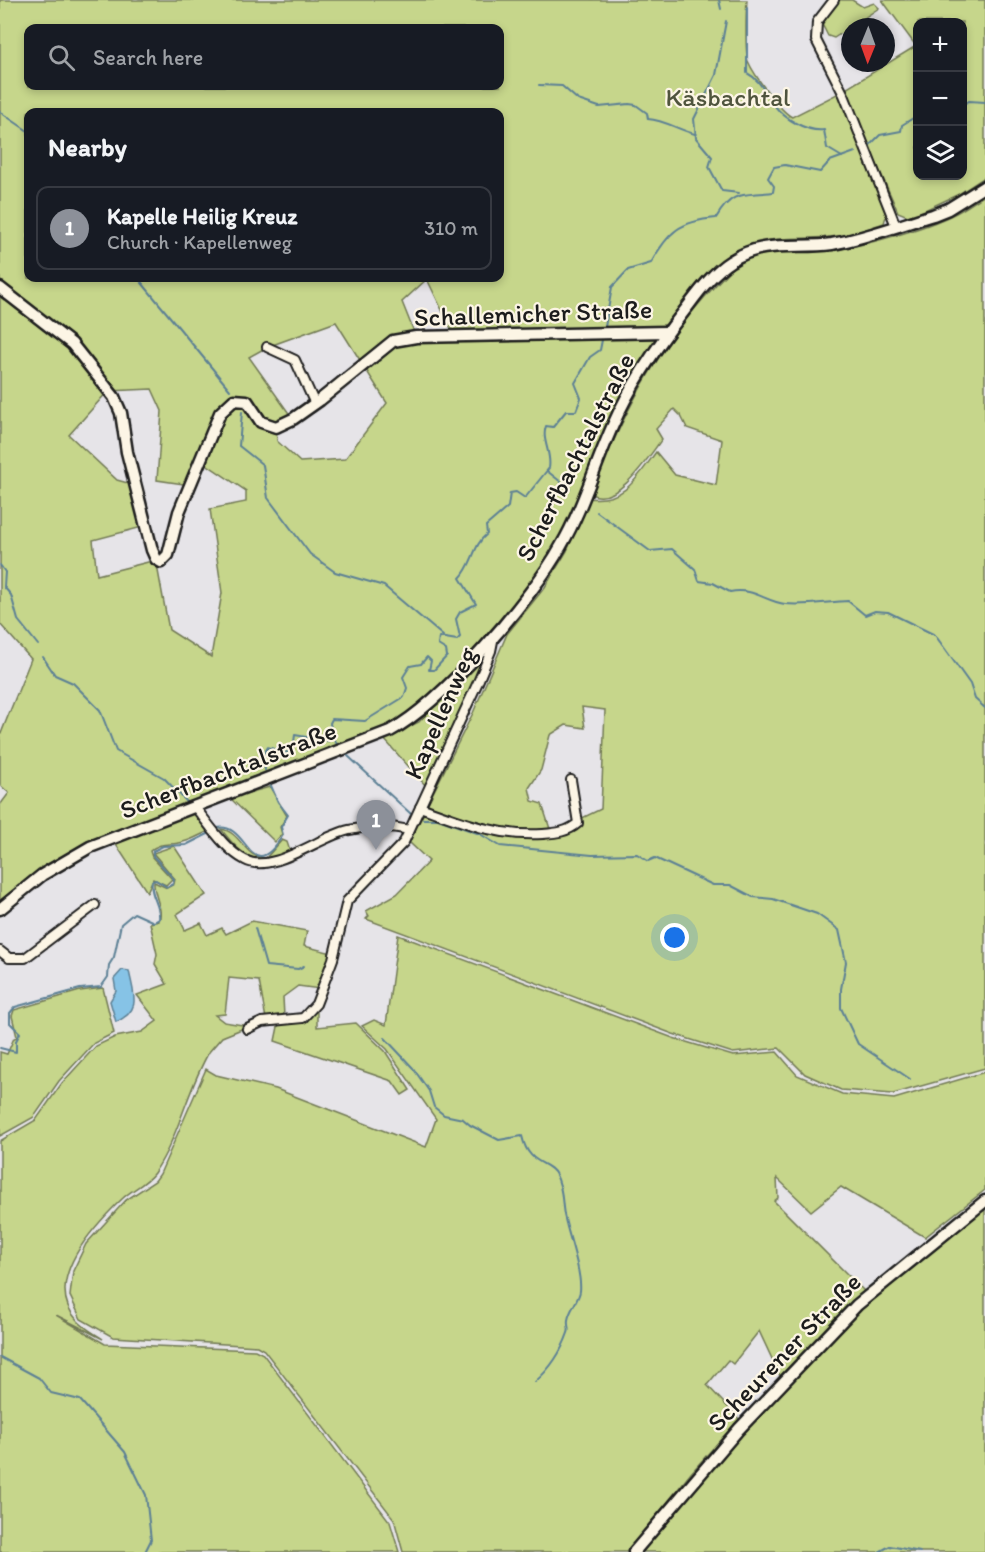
<!DOCTYPE html>
<html lang="en">
<head>
<meta charset="utf-8">
<style>
  :root { --surface:#171b24; --page:#20242c; --text:#f1f3f6; --muted:#9ea1a6; --line:#363941; --accent:#8c9099 }
  body { margin:0; font-family:Itim,sans-serif; background:var(--page); color:var(--text) }
  .controls { position:absolute; right:18px; top:18px; display:grid; overflow:hidden; border-radius:12px; box-shadow:0 3px 9px #0003 }
  .controls button { width:54px; height:54px; display:grid; place-items:center; padding:0; border:0; border-bottom:2px solid var(--line); background:var(--surface); color:var(--text); font:30px sans-serif }
  .compass { position:absolute; left:841px; top:18px; width:54px; height:54px; border-radius:50%; background:var(--surface); box-shadow:0 3px 9px #0003; rotate:181deg }
  .you { position:absolute; left:675px; top:938px; width:21px; height:21px; margin:-15px; border:4px solid #fff; border-radius:50%; background:#1a73e8; box-shadow:0 0 0 9px #1a73e833 }
  .badge { display:grid; place-items:center; width:39px; height:39px; border-radius:50%; background:var(--accent); color:#fff; font-size:20px; font-weight:700 }
  .pin { position:absolute; translate:-50% -50px; filter:drop-shadow(0 2px 3px #0008) }
  .pin::after { content:''; position:absolute; top:32px; width:21px; height:18px; background:inherit; clip-path:polygon(0 0,100% 0,50% 100%) }
  .list { margin:0; padding:0; list-style:none }
  h2 { display:flex; justify-content:space-between; align-items:center; height:78px; margin:0; padding:0 24px; font-size:26px }
  h2 small { font-size:20px; font-weight:400; color:var(--muted) }
  .list li { display:grid; grid-template-columns:39px 1fr auto; gap:18px; align-items:center; box-sizing:border-box; height:84px; margin:0 12px 12px; padding:0 12px; border:2px solid var(--line); border-radius:12px }
  .list b { display:block; font-size:22px; white-space:nowrap }
  .list p { margin:0; font-size:20px; white-space:nowrap; color:var(--muted) }
  .list em { font-size:20px; font-style:normal; color:var(--muted) }
  .icon { flex:none; width:33px; height:33px; fill:none; stroke:currentColor; stroke-width:2; stroke-linecap:round; stroke-linejoin:round }
  .map { position:relative; flex:none; width:985px; height:1552px; overflow:hidden }
  .search { position:absolute; background:var(--surface); box-shadow:0 3px 9px #0003; left:24px; top:24px; width:480px; height:66px; display:flex; align-items:center; gap:15px; box-sizing:border-box; padding:0 21px; border-radius:12px; color:var(--muted); font-size:22px }
  .panel { position:absolute; background:var(--surface); box-shadow:0 3px 9px #0003; left:24px; top:108px; width:480px; height:174px; border-radius:12px }
  .map>svg:first-child { display:block }
</style>
</head>
<body>
<div class="map">
<svg width="985" height="1552" viewBox="0 0 985 1552">
  <rect width="100%" height="100%" fill="#e6e4e8"/>
  <filter id="ink" filterUnits="userSpaceOnUse"><feTurbulence type="fractalNoise" baseFrequency=".0167" numOctaves="2"/><feDisplacementMap in="SourceGraphic" scale="12" xChannelSelector="R" yChannelSelector="G"/><feConvolveMatrix kernelMatrix="1 2 1 2 8 2 1 2 1" color-interpolation-filters="sRGB"/></filter>
  <g filter="url(#ink)">
    <g fill="#c6d68b" stroke="#717954" stroke-width="1.5" fill-rule="evenodd">
      <path d="M0,0H747C746,11 745,52 748,61C754,75 780,111 792,117L841,92L887,213L884,223C871,227 858,233 844,235C806,243 763,230 729,255C703,274 684,302 664,326L588,329L654,336L658,338L599,446L565,530L550,557L529,587L430,700L387,728L71,851L48,864L0,903V805L9,793L0,785V736L31,659L0,624ZM28,28H500V86H28ZM28,112H500V278H28ZM427,279L455,337H416L402,302ZM336,322L387,403L345,459L300,462L277,441L276,427L293,419L249,357L267,347ZM152,389L162,411L157,480L190,485L200,460L246,491V502L210,509L222,593L211,657L169,630L156,560L97,575L93,540L146,526L135,485L117,480L69,435L108,391Z"/>
      <polygon points="838,0 852,0 863,7 874,3 879,8 834,38 828,36 822,24"/>
      <path d="M882,0H985V177L959,194L910,217L898,212L844,90L916,46ZM918,22H962V176H918Z"/>
      <path d="M985,195V1068L893,1094L841,1090L805,1074L779,1048L733,1053L673,1034L366,919L369,916L366,911L397,894L429,861L409,842L424,813L482,831L566,833L576,830L580,819L601,809L605,710L582,707L585,728L566,725L550,735L541,770L529,788L532,801L542,804L551,832L499,831L426,807L473,713L507,634L545,587L567,551L589,498C624,503 637,478 656,452L675,475L716,485L722,440L687,428L681,416L674,409L656,429L662,439C649,456 617,508 591,494C621,418 657,348 713,288C724,276 735,262 751,256C775,247 802,253 827,251C861,247 924,229 954,214C965,209 975,201 985,195Z"/>
      <polygon points="488,652 426,786 384,739 419,722 484,653"/>
      <polygon points="270,787 287,816 280,827 282,834 275,842 230,798"/>
      <path d="M191,813L198,815L211,830C201,834 193,840 183,842C171,846 161,841 150,851L152,857L172,879L166,885L153,879L147,892L115,843Z"/>
      <path d="M221,829C242,832 244,859 266,858L282,840L287,842L290,851C256,868 242,857 221,829Z"/>
      <path d="M174,846L206,895L177,914L185,930L201,923L207,935L222,928L226,934L252,921L307,931L304,946L332,953L320,989L298,986L283,997L284,1017L266,1019L259,981L229,978L225,1014L215,1015L224,1022L249,1026L222,1037L209,1052C187,1090 179,1137 154,1173C146,1184 131,1190 122,1199C95,1225 41,1281 77,1320C84,1328 94,1333 103,1339L56,1315L105,1344L255,1350L263,1354L390,1522L399,1552H0V1141L36,1120L62,1083L96,1046L115,1037L142,1032L157,1021L137,995L167,984L155,964L157,954L150,923L159,921C164,908 153,896 154,882L167,888L174,884L175,879L153,853Z"/>
      <polygon points="398,935 673,1038 733,1056 777,1052 797,1075 842,1094 894,1099 985,1072 985,1190 925,1237 841,1187 811,1211 777,1178 778,1198 774,1201 864,1291 780,1376 759,1331 733,1364 728,1360 707,1385 739,1419 691,1473 627,1552 403,1552 394,1519 264,1350 257,1346 113,1337 81,1319 70,1296 73,1271 86,1244 126,1200 155,1181 160,1174 206,1069 216,1075 276,1089 426,1147 436,1119 387,1049 362,1026 374,1020 386,1025"/>
      <polygon points="103,988 114,1033 94,1043 59,1081 34,1117 0,1136 0,1052 7,1054 14,1038 17,1037 12,1016 14,1010 80,991"/>
      <polygon points="317,1006 317,1027 356,1023 385,1051 410,1090 402,1095 392,1081 275,1041 279,1022 304,1020"/>
      <polygon points="985,1206 985,1552 641,1552 711,1466 866,1302"/>
    </g>
    <path fill="#86c3e6" stroke="#5c8095" stroke-width="1.5" d="M122,970L129,971C134,996 142,1010 116,1022L110,1001L116,991L114,979Z"/>
    <g fill="none" stroke-linecap="round" stroke-linejoin="round">
      <g stroke="#5c8095" stroke-width="2">
        <polyline points="719,0 721,9"/>
        <path d="M747,8V73C761,80 765,94 774,105C785,119 806,132 824,130L827,148L842,157"/>
        <polyline points="726,21 716,75 694,119 696,138 712,157 709,167 722,191 739,193"/>
        <path d="M539,85L562,86L578,100L599,107L629,104L636,105L647,113L648,119C665,120 678,130 695,134"/>
        <polyline points="962,105 969,101 985,102"/>
        <polyline points="0,112 28,131"/>
        <polyline points="870,145 880,135 901,131 902,125 918,115"/>
        <polyline points="138,278 230,390"/>
        <path d="M605,327L612,287L628,270L651,263C668,232 680,221 716,218C733,189 744,196 773,192L774,186L768,178L774,167L785,165L820,172L830,161L855,152"/>
        <polyline points="242,412 239,446 263,465 268,498 310,554 335,572 384,586 443,636"/>
        <polyline points="547,471 570,489"/>
        <path d="M597,512L650,551L672,549L695,569L699,581L713,583L730,592C753,587 766,602 785,604C805,606 828,602 848,601L865,615L875,611L888,612L935,635L970,684L975,699L985,708"/>
        <polyline points="0,565 5,572 4,587 11,595 18,620 38,645"/>
        <polyline points="43,657 55,675 73,683 100,710 116,751 164,778 187,802"/>
        <polyline points="332,737 337,744"/>
        <polyline points="348,756 411,814"/>
        <path d="M265,770L263,755L268,747L285,753L293,749L295,735L329,741L332,737L330,723L332,719L365,721L404,697L407,688L403,677L410,666L421,664L427,657L431,661L429,670H434L447,656L446,650L438,645L439,637L457,640L460,637L456,619L460,612L476,604L460,578C473,565 473,545 487,534L486,526L508,507L510,493L516,492L525,498L549,468C552,453 541,440 546,426L553,427L566,411H576L581,398L575,383L590,357L600,350L602,340"/>
        <polyline points="423,819 438,819 480,834 500,846 592,855 637,854 648,861 655,858 713,885 730,885 753,897 773,899 817,914 839,930 846,962 841,989 841,1008 858,1044 910,1079"/>
        <path d="M217,828C249,821 249,889 283,835L281,827L288,815L278,802L269,781"/>
        <polyline points="255,928 266,966 298,969 304,966"/>
        <path d="M385,1038L413,1068L429,1091L434,1107L444,1115L463,1119L470,1125L499,1140L522,1136C529,1167 549,1160 556,1175C564,1189 561,1205 565,1219C569,1237 582,1273 580,1291C579,1300 569,1310 568,1320C567,1325 570,1329 568,1333C561,1353 551,1368 535,1382"/>
        <path d="M0,1048L16,1052V1041L20,1033L10,1023V1013L15,1007L80,989L101,987L108,977L109,965L114,957L121,924L134,913L154,922L159,919C161,905 149,895 152,881L156,880L167,887L173,884L174,879L153,856V851L163,846L186,845L212,832"/>
        <polyline points="0,1357 39,1378 51,1393 80,1400 125,1452 146,1495 151,1540 145,1552"/>
        <polyline points="879,1552 890,1546 920,1552"/>
      </g>
      <g stroke="#1c1c1c" stroke-width="12">
        <g id="street">
          <polyline points="834,0 817,22 816,40 844,95 896,226"/>
          <polyline points="267,347 295,360 315,404"/>
          <path d="M194,806C209,824 224,849 245,860C272,875 320,836 349,830C368,826 391,826 410,830"/>
          <path d="M420,807C462,822 498,837 543,834C556,833 568,832 578,823L571,780"/>
          <polyline points="0,951 9,958 25,958 95,905"/>
          <polyline points="247,1029 262,1022 303,1018 316,1004 321,991 333,959 347,901 404,842 478,682 491,651 494,636"/>
        </g>
      </g>
      <g stroke="#1c1c1c" stroke-width="15">
        <g id="secondary">
          <polyline points="0,288 72,344 114,397 121,413 127,452 152,550 156,559 161,562 168,555 179,512 220,413 234,400 247,401 261,422 276,427 293,419 320,400 393,341 416,337 667,332"/>
          <path d="M0,909L42,875L90,847L390,731C442,703 532,599 561,546C583,508 595,465 613,425C631,384 657,346 685,310C698,293 712,273 731,261C763,239 798,249 832,244C866,238 900,225 933,215L948,209L985,186"/>
          <polyline points="634,1552 739,1429 857,1305 985,1201"/>
        </g>
      </g>
      <use href="#street" stroke="#fcf5e5" stroke-width="8"/>
      <use href="#secondary" stroke="#fcf5e5" stroke-width="10"/>
    </g>
  </g>
  <g text-anchor="middle" dominant-baseline="central" stroke-width="4.5" stroke-linejoin="round" paint-order="stroke">
    <g font-size="26" fill="#4f543d" stroke="#fcf5e5">
      <text x="728" y="97">Käsbachtal</text>
    </g>
    <g font-size="26" fill="#1c1c1c" stroke="#fcf5e5">
      <text transform="translate(533 313) rotate(-2)">Schallemicher Straße</text>
      <text transform="translate(575 457) rotate(-63)">Scherfbachtalstraße</text>
      <text transform="translate(440 713) rotate(-66)">Kapellenweg</text>
      <text transform="translate(228 770) rotate(-21)">Scherfbachtalstraße</text>
      <text transform="translate(784 1352) rotate(-46)">Scheurener Straße</text>
    </g>
  </g>
</svg>
<div class="controls">
<button>+</button>
<button>−</button>
<button><svg class="icon" aria-label="layers" viewBox="0 0 24 24"><path d="M12 4l9 5-9 5-9-5zM3 14l9 5 9-5"/></svg></button>
</div>
<svg class="compass" viewBox="-18 -18 36 36"><path d="M0-13l5 13h-10z" fill="#e53935"/><path d="M0 13l5-13h-10z" fill="#9ea1a6"/></svg>
<div class="you"></div>
<div class="pin badge" style="left:376px;top:850px">1</div>
<div class="search"><svg class="icon" aria-label="search" viewBox="0 0 24 24"><circle cx="10" cy="10" r="6"/><path d="M15 15l6 6"/></svg>Search here</div>
<section class="panel">
<h2>Nearby<small></small></h2>
<ul class="list">
<li><span class="badge">1</span><div><b>Kapelle Heilig Kreuz</b><p>Church · Kapellenweg</p></div><em>310 m</em></li>
</ul>
</section>
</div>
</body>
</html>
